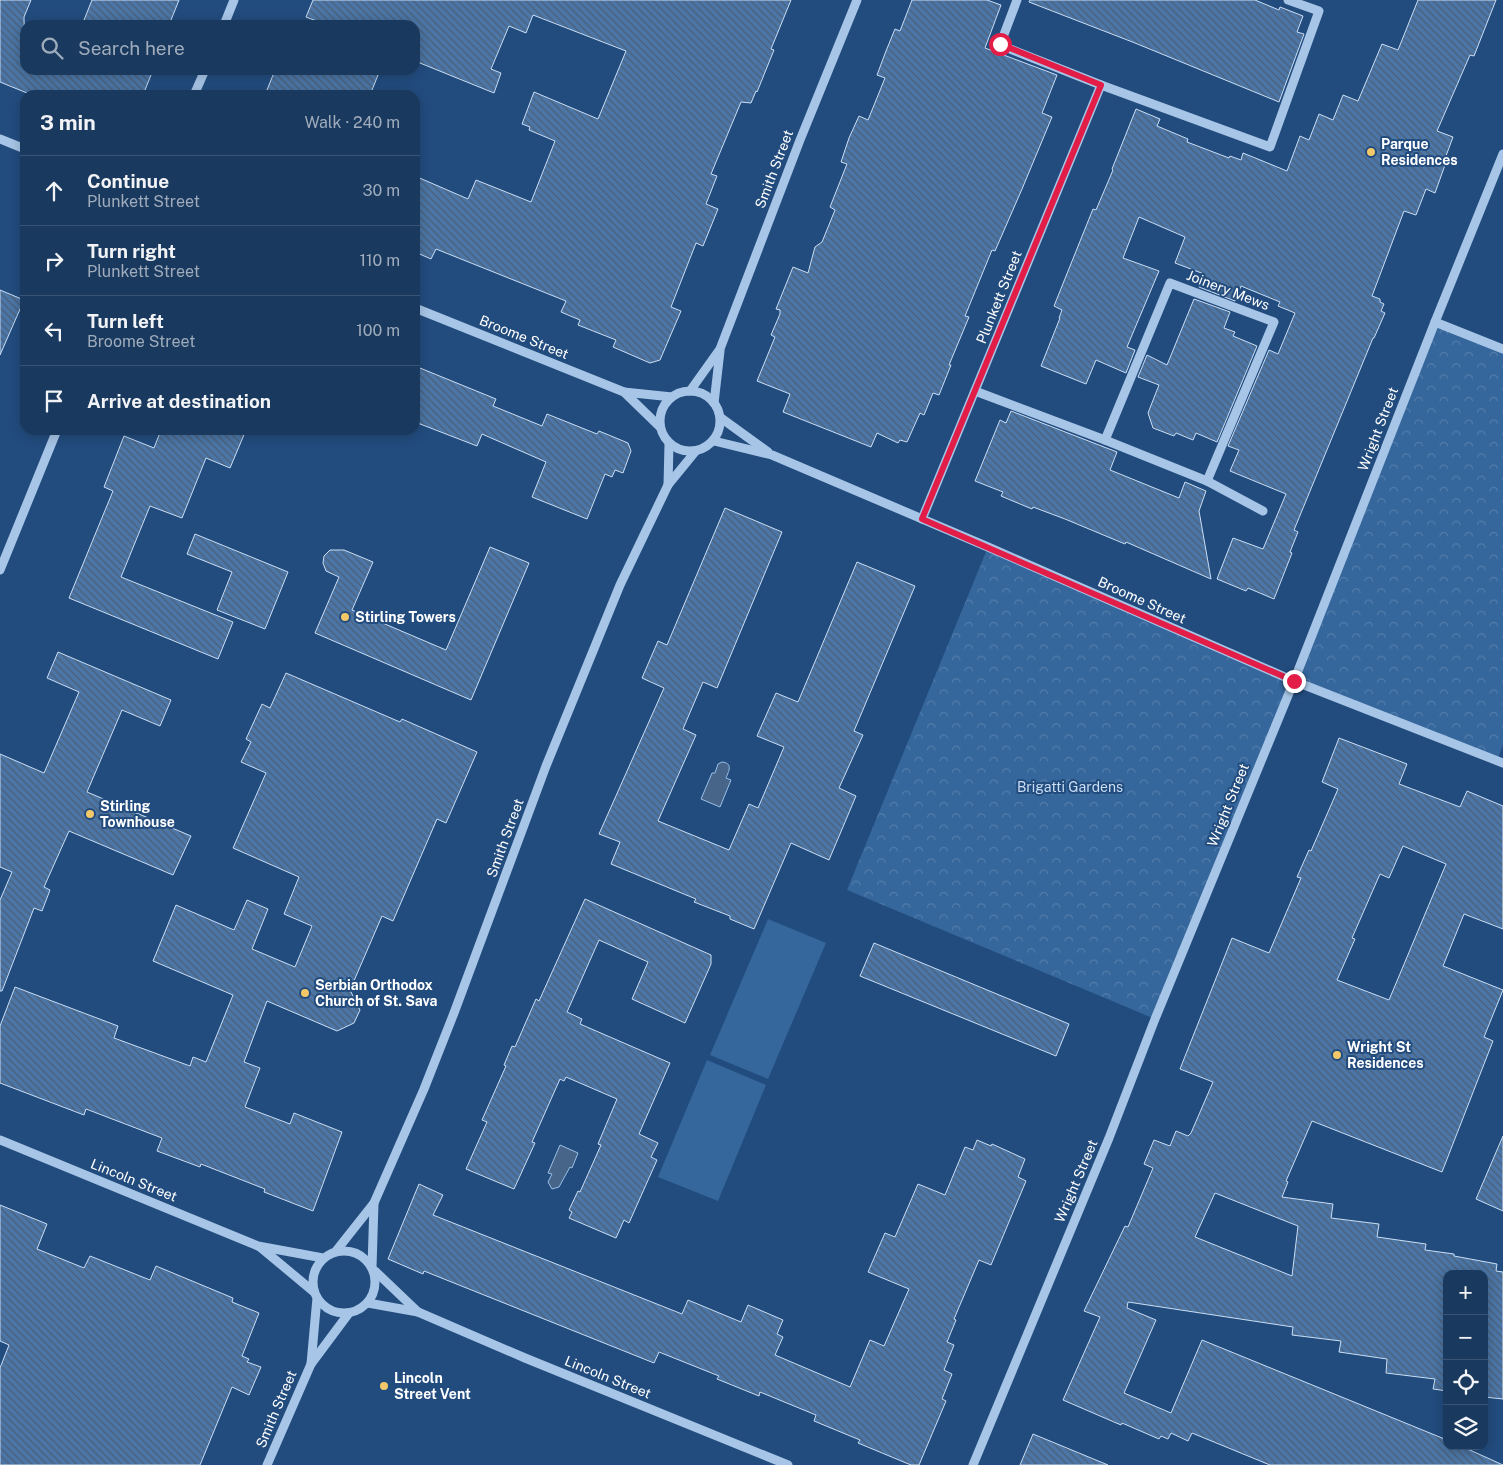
<!DOCTYPE html>
<html lang="en">
<head>
<meta charset="utf-8">
<style>
  :root { --surface:#1a395e; --page:#234064; --text:#f1f3f6; --muted:#9facbc; --line:#385373 }
  body { margin:0; font-family:"Public Sans",sans-serif; background:var(--page); color:var(--text) }
  .controls { position:absolute; right:15px; bottom:15px; display:grid; overflow:hidden; border-radius:10px; box-shadow:0 2px 12px #0003 }
  .controls button { width:45px; height:45px; display:grid; place-items:center; padding:0; border:0; border-bottom:1px solid var(--line); background:var(--surface); color:var(--text); font:25px sans-serif }
  .stop { position:absolute; width:15px; height:15px; margin:-11px; border:4px solid #e11d48; border-radius:50%; background:#fff }
  .stop.end { background:#e11d48; border-color:#fff; box-shadow:0 1px 5px #0008 }
  .list { margin:0; padding:0; list-style:none }
  h2 { display:flex; justify-content:space-between; align-items:center; height:65px; margin:0; padding:0 20px; font-size:21px }
  h2 small { font-size:16px; font-weight:400; color:var(--muted) }
  .list li { display:grid; grid-template-columns:32px 1fr auto; gap:15px; align-items:center; box-sizing:border-box; height:70px; padding:0 20px; border-top:1px solid var(--line) }
  .list b { display:block; font-size:19px; white-space:nowrap }
  .list p { margin:0; font-size:16px; white-space:nowrap; color:var(--muted) }
  .list em { font-size:16px; font-style:normal; color:var(--muted) }
  .icon { flex:none; width:28px; height:28px; fill:none; stroke:currentColor; stroke-width:2; stroke-linecap:round; stroke-linejoin:round }
  .map { position:relative; flex:none; width:1503px; height:1465px; overflow:hidden }
  .search { position:absolute; background:var(--surface); box-shadow:0 2px 12px #0003; left:20px; top:20px; width:400px; height:55px; display:flex; align-items:center; gap:12px; box-sizing:border-box; padding:0 18px; border-radius:15px; color:var(--muted); font-size:19px }
  .panel { position:absolute; background:var(--surface); box-shadow:0 2px 12px #0003; left:20px; top:90px; width:400px; height:345px; border-radius:15px }
  .map>svg:first-child { display:block }
</style>
</head>
<body>
<div class="map">
<svg width="1503" height="1465" viewBox="0 0 1503 1465">
  <defs>
    <pattern id="park-crowns" width="20" height="18" patternUnits="userSpaceOnUse" patternTransform="scale(1.25)"><rect width="20" height="18" fill="#35669c"/><path d="M2 6a3 3 0 1 1 6 0M12 15a3 3 0 1 1 6 0" fill="none" stroke="#537dab"/></pattern>
    <pattern id="building-back-hatch" width="6" height="6" patternUnits="userSpaceOnUse" patternTransform="scale(1.25)"><rect width="6" height="6" fill="#4b76a7"/><path d="M-1 5l2 2M0 0l6 6M5-1l2 2" fill="none" stroke="#4c5f75"/></pattern>
  </defs>
  <rect width="100%" height="100%" fill="#224c7e"/>
  <g fill="#35669c">
    <polygon points="768,919 826,943 768,1079 710,1055"/>
    <polygon points="707,1060 766,1085 718,1201 658,1177"/>
  </g>
  <polygon fill="url(#park-crowns)" points="1435,322 1503,349 1503,745 1497,761 1294,681 1155,1019 847,890 988,547 1294,681"/>
  <g fill="#466589" stroke="#9bc0e7">
    <path d="M722,762C733,763 729,771 726,778L731,780L720,807L701,799L712,773H715L718,764Z"/>
    <polygon points="560,1145 578,1153 572,1168 570,1167 559,1187 552,1189 548,1182 552,1174 548,1173"/>
  </g>
  <g fill="url(#building-back-hatch)" stroke="#cadef5" fill-rule="evenodd">
    <polygon points="0,0 31,0 24,17 25,70 153,70 143,95 32,95 0,82"/>
    <polygon points="92,0 179,0 169,25 82,25"/>
    <polygon points="313,0 791,0 771,49 774,50 757,92 756,91 751,103 741,102 711,174 717,176 706,204 718,209 703,246 696,243 671,307 681,311 660,360 650,363 613,347 616,340 578,325 580,320 561,312 566,301 436,249 431,259 415,252 415,176 468,199 476,180 531,202 555,141 529,130 530,127 522,124 534,92 598,119 626,51 533,15 526,33 509,26 491,69 501,73 494,93 415,61 415,25 327,25 306,17"/>
    <polygon points="912,0 987,0 1001,5 985,48 1057,75 1042,113 1052,117 1022,189 995,251 992,250 965,316 969,317 949,365 951,365 939,395 933,393 924,415 920,413 907,442 900,440 898,443 877,433 871,447 783,412 790,394 757,381 775,337 771,335 780,314 780,310 776,309 793,267 808,273 815,247 822,242 835,210 830,207 847,164 841,162 849,138 859,116 868,120 885,78 877,75 886,51 895,29 900,31"/>
    <polygon points="1030,0 1255,0 1279,10 1280,7 1303,16 1297,32 1304,34 1279,102 1135,43 1029,2"/>
    <polygon points="1418,0 1496,0 1474,56 1470,55 1437,131 1453,137 1443,164 1445,165 1435,193 1426,189 1416,215 1404,211 1372,296 1380,299 1380,302 1384,304 1381,311 1385,313 1374,338 1373,338 1294,530 1298,532 1290,552 1292,553 1274,599 1248,588 1246,591 1217,579 1233,538 1263,549 1286,494 1230,471 1239,450 1228,446 1269,350 1278,354 1295,313 1278,306 1280,302 1241,286 1235,301 1199,287 1204,274 1175,263 1185,237 1139,217 1123,258 1159,271 1127,347 1135,350 1126,373 1096,360 1086,384 1041,366 1060,318 1059,318 1062,310 1054,306 1093,209 1096,210 1113,170 1112,169 1136,109 1160,119 1157,126 1188,139 1187,142 1229,158 1230,156 1241,160 1243,153 1287,171 1300,136 1309,140 1319,114 1333,120 1343,95 1358,101 1382,44 1398,50"/>
    <polygon points="275,70 380,70 370,95 265,95"/>
    <polygon points="0,290 24,300 0,355"/>
    <polygon points="1194,299 1230,312 1224,328 1235,332 1233,336 1257,346 1217,442 1196,433 1193,440 1176,433 1174,436 1153,428 1148,413 1159,385 1138,377 1147,355 1167,365"/>
    <polygon points="415,366 496,399 493,406 542,426 547,414 597,434 599,431 628,443 631,451 623,473 615,470 612,477 605,474 587,519 532,497 546,462 482,434 477,446 415,422"/>
    <polygon points="1011,411 1117,452 1110,470 1179,498 1185,482 1206,491 1199,511 1211,579 1126,542 1125,544 1065,519 1033,507 1032,509 1001,496 1003,492 975,481 1000,420 1006,423"/>
    <polygon points="161,430 246,430 230,468 206,458 182,518 150,506 121,577 233,622 218,659 69,598 113,491 104,487 124,436 154,448"/>
    <polygon points="725,508 782,532 717,688 703,682 683,729 696,735 658,821 729,850 749,804 758,808 784,747 757,736 776,693 798,702 857,562 915,586 854,731 863,735 839,788 856,796 829,860 791,843 754,929 730,919 730,916 694,902 696,899 611,864 620,842 599,834 664,688 642,678 658,641 667,645"/>
    <polygon points="195,534 288,572 265,629 217,610 232,572 187,554"/>
    <polygon points="490,547 529,563 471,700 315,633 339,577 326,571 323,563 324,556 330,550 344,550 373,562 352,610 446,650"/>
    <polygon points="58,652 171,700 160,726 122,710 87,792 191,836 173,875 69,831 44,887 50,890 42,911 34,908 2,991 0,991 0,900 12,872 0,867 0,754 44,773 79,692 47,678"/>
    <polygon points="286,673 400,722 402,719 477,752 446,823 437,819 393,921 382,916 350,990 360,1010 354,1023 337,1031 267,1001 244,1062 260,1068 245,1107 290,1124 294,1113 342,1132 313,1211 264,1192 265,1189 201,1164 200,1167 157,1151 162,1138 86,1109 84,1115 0,1083 0,1026 15,987 118,1026 114,1038 190,1066 193,1057 206,1062 233,995 153,961 176,905 234,930 247,900 268,909 252,949 295,967 312,926 284,914 299,877 233,848 266,773 241,762 251,742 246,739 262,704 270,708"/>
    <path d="M1339,738L1407,764L1399,784L1460,807L1467,791L1503,806V929L1464,914L1443,966L1503,990L1484,1037L1493,1041L1442,1172L1312,1121L1286,1181L1288,1182L1282,1197L1333,1204L1331,1218L1379,1224L1377,1237L1426,1244L1425,1250L1454,1254V1256L1497,1264L1496,1271L1503,1272V1399L1484,1397V1274H1447V1391L1433,1389L1435,1379L1386,1373L1387,1359L1339,1352L1341,1341L1292,1335L1293,1327L1128,1302L1127,1308L1156,1320L1124,1393L1171,1413L1202,1340L1447,1440V1446H1461L1503,1465H1270L1192,1433L1188,1441L1171,1433L1168,1439L1161,1436L1159,1439L1122,1423L1121,1425L1063,1400L1100,1317L1084,1311L1125,1226L1128,1227L1153,1168L1144,1164L1154,1140L1170,1146L1176,1131L1188,1136L1191,1133L1213,1082L1180,1069L1232,938L1269,953L1301,878L1297,877L1309,850L1311,851L1338,789L1322,782ZM1403,846L1446,864L1389,1000L1337,980L1355,939L1352,938L1380,874L1389,878ZM1215,1193L1298,1226L1292,1276L1195,1237Z"/>
    <polygon points="585,899 711,955 711,964 685,1023 632,999 648,962 599,940 567,1012 582,1019 580,1024 670,1063 639,1134 658,1143 651,1157 657,1160 629,1223 624,1220 616,1238 569,1218 572,1212 569,1210 578,1191 580,1192 601,1145 598,1144 617,1099 566,1077 564,1081 560,1079 532,1142 535,1143 514,1189 466,1169 487,1122 482,1120 506,1066 504,1065 512,1046 515,1047 536,999 539,1001"/>
    <polygon points="874,943 1069,1024 1056,1056 860,976"/>
    <polygon points="1503,1136 1503,1211 1476,1199"/>
    <polygon points="977,1140 991,1146 992,1144 1025,1159 1018,1177 1026,1181 991,1265 979,1260 954,1319 956,1320 947,1342 954,1345 944,1370 952,1374 942,1399 946,1401 919,1465 911,1465 858,1443 860,1440 814,1421 816,1415 760,1392 759,1396 717,1379 719,1376 659,1352 654,1363 424,1271 423,1274 388,1259 419,1184 443,1195 433,1215 682,1314 688,1300 741,1322 748,1305 783,1320 777,1334 783,1337 775,1355 850,1387 870,1340 884,1346 909,1289 868,1272 885,1233 895,1237 918,1184 945,1195 965,1147 973,1150"/>
    <polygon points="0,1205 47,1224 37,1249 84,1268 90,1256 150,1280 156,1266 233,1298 232,1302 259,1313 242,1356 249,1359 247,1362 261,1367 249,1395 232,1387 200,1465 0,1465 0,1368 9,1345 0,1341"/>
    <polygon points="1033,1434 1108,1465 1020,1465"/>
  </g>
  <g fill="none" stroke-linecap="round" stroke-linejoin="round">
    <g stroke="#a7c5e6" stroke-width="9">
      <polyline points="1017,0 1000,45 1101,85 1270,147 1319,11 1288,0"/>
      <polyline points="224,25 234,0"/>
      <polyline points="194,95 205,70"/>
      <polyline points="0,139 25,149"/>
      <polyline points="415,308 624,392 672,397"/>
      <polyline points="1435,322 1503,349"/>
      <circle cx="690" cy="421" r="30"/>
      <polyline points="690,391 720,349 800,140 857,0"/>
      <polyline points="975,391 1105,440 1207,481 1263,511"/>
      <polyline points="624,392 660,427"/>
      <polyline points="714,403 720,351"/>
      <polyline points="721,418 768,452"/>
      <polyline points="1105,440 1170,283 1274,322 1207,481"/>
      <polyline points="714,441 772,455 988,547 1294,681 1503,763"/>
      <polyline points="668,485 669,444"/>
      <polyline points="922,519 1101,85"/>
      <polyline points="0,570 57,430"/>
      <polyline points="0,1140 258,1246 323,1258"/>
      <polyline points="260,1247 314,1292"/>
      <circle cx="344" cy="1282" r="31"/>
      <polyline points="336,1251 374,1203 424,1089 454,1013 546,766 620,585 668,485 695,452"/>
      <polyline points="372,1267 374,1203"/>
      <polyline points="375,1271 418,1312"/>
      <polyline points="368,1303 418,1312 525,1358 788,1465"/>
      <polyline points="311,1364 317,1298"/>
      <polyline points="267,1465 311,1364 349,1313"/>
      <polyline points="973,1465 1109,1138 1155,1019 1294,681 1435,322 1503,154"/>
    </g>
  </g>
  <g fill="none" stroke-linecap="round" stroke-linejoin="round">
    <polyline stroke="#e11d48" stroke-width="6" points="1000,44 1101,85 922,519 1294,681"/>
  </g>
  <g fill="#f2c869" stroke="#224c7e" stroke-width="2">
    <circle cx="1371" cy="152" r="5"/>
    <circle cx="345" cy="617" r="5"/>
    <circle cx="90" cy="814" r="5"/>
    <circle cx="305" cy="993" r="5"/>
    <circle cx="1337" cy="1055" r="5"/>
    <circle cx="384" cy="1386" r="5"/>
  </g>
  <g text-anchor="middle" dominant-baseline="central" stroke-width="4" stroke-linejoin="round" paint-order="stroke">
    <g font-size="14" font-weight="bold" fill="#fff" stroke="#224c7e" text-anchor="start">
      <text x="1381" y="144">Parque<tspan x="1381" dy="16">Residences</tspan></text>
      <text x="355" y="617">Stirling Towers</text>
      <text x="100" y="806">Stirling<tspan x="100" dy="16">Townhouse</tspan></text>
      <text x="315" y="985">Serbian Orthodox<tspan x="315" dy="16">Church of St. Sava</tspan></text>
      <text x="1347" y="1047">Wright St<tspan x="1347" dy="16">Residences</tspan></text>
      <text x="394" y="1378">Lincoln<tspan x="394" dy="16">Street Vent</tspan></text>
    </g>
    <g font-size="14" fill="#fff" stroke="#224c7e">
      <text transform="translate(774 169) rotate(-69)">Smith Street</text>
      <text transform="translate(1228 290) rotate(21)">Joinery Mews</text>
      <text transform="translate(999 297) rotate(-68)">Plunkett Street</text>
      <text transform="translate(524 337) rotate(22)">Broome Street</text>
      <text transform="translate(1378 429) rotate(-69)">Wright Street</text>
      <text transform="translate(1142 600) rotate(24)">Broome Street</text>
      <text transform="translate(1228 805) rotate(-68)">Wright Street</text>
      <text transform="translate(505 838) rotate(-70)">Smith Street</text>
      <text transform="translate(134 1180) rotate(22)">Lincoln Street</text>
      <text transform="translate(1076 1181) rotate(-67)">Wright Street</text>
      <text transform="translate(608 1377) rotate(22)">Lincoln Street</text>
      <text transform="translate(276 1409) rotate(-67)">Smith Street</text>
    </g>
    <g font-size="14" fill="#cadef5" stroke="#224c7e">
      <text x="1070" y="787">Brigatti Gardens</text>
    </g>
  </g>
</svg>
<div class="controls">
<button>+</button>
<button>−</button>
<button><svg class="icon" aria-label="locate" viewBox="0 0 24 24"><circle cx="12" cy="12" r="6"/><path d="M12 2v4M12 18v4M2 12h4M18 12h4"/></svg></button>
<button><svg class="icon" aria-label="layers" viewBox="0 0 24 24"><path d="M12 4l9 5-9 5-9-5zM3 14l9 5 9-5"/></svg></button>
</div>
<div class="stop" style="left:1000px;top:44px"></div>
<div class="stop end" style="left:1294px;top:681px"></div>
<div class="search"><svg class="icon" aria-label="search" viewBox="0 0 24 24"><circle cx="10" cy="10" r="6"/><path d="M15 15l6 6"/></svg>Search here</div>
<section class="panel">
<h2>3 min<small>Walk · 240 m</small></h2>
<ul class="list">
<li><svg class="icon" aria-label="ahead" viewBox="0 0 24 24"><path d="M12 20V5M6 11l6-6 6 6"/></svg><div><b>Continue</b><p>Plunkett Street</p></div><em>30 m</em></li>
<li><svg class="icon" aria-label="right" viewBox="0 0 24 24"><path d="M7 20v-9h11M14 6l5 5-5 5"/></svg><div><b>Turn right</b><p>Plunkett Street</p></div><em>110 m</em></li>
<li><svg class="icon" aria-label="left" viewBox="0 0 24 24"><path d="M17 20v-9H6M10 6l-5 5 5 5"/></svg><div><b>Turn left</b><p>Broome Street</p></div><em>100 m</em></li>
<li><svg class="icon" aria-label="arrive" viewBox="0 0 24 24"><path d="M6 21V4h12l-3 4 3 4H6"/></svg><div><b>Arrive at destination</b></div></li>
</ul>
</section>
</div>
</body>
</html>
